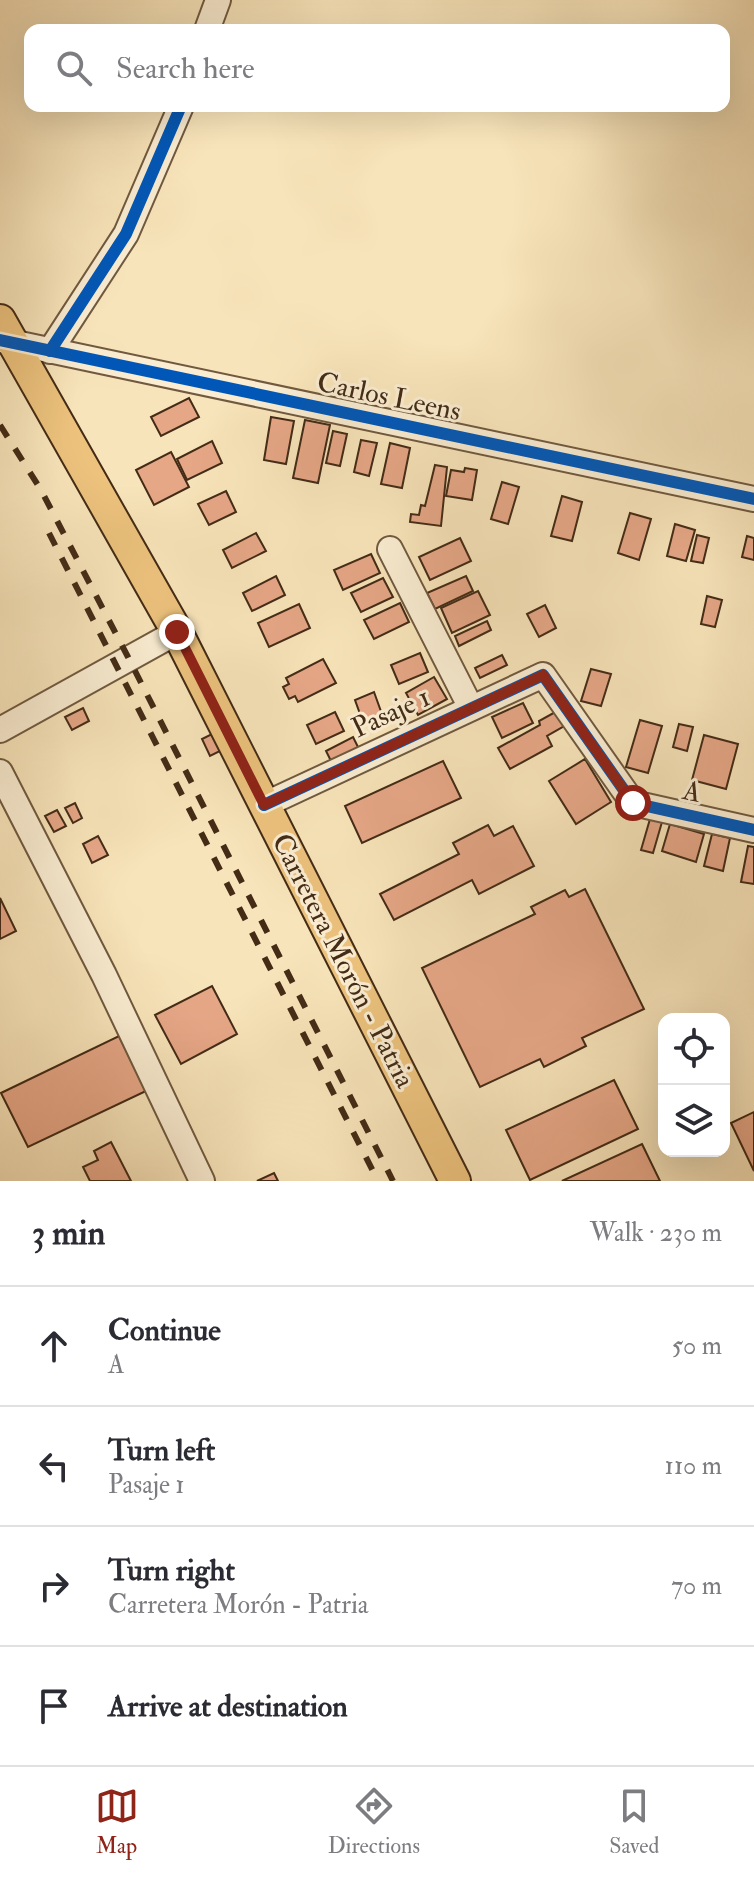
<!DOCTYPE html>
<html lang="en">
<head>
<meta charset="utf-8">
<style>
  :root { --surface:#fff; --page:#f7f7f7; --text:#2b2b33; --muted:#7c7c81; --line:#e1e1e2; --accent:#8f2418 }
  body { margin:0; font-family:"IM FELL Double Pica",serif; background:var(--page); color:var(--text) }
  .controls { position:absolute; right:24px; bottom:24px; display:grid; overflow:hidden; border-radius:16px; box-shadow:0 8px 32px #0002 }
  .controls button { width:72px; height:72px; display:grid; place-items:center; padding:0; border:0; border-bottom:2px solid var(--line); background:var(--surface); color:var(--text); font:40px sans-serif }
  .stop { position:absolute; width:24px; height:24px; margin:-18px; border:6px solid #8f2418; border-radius:50%; background:#fff }
  .stop.end { background:#8f2418; border-color:#fff; box-shadow:0 2px 8px #0008 }
  .list { margin:0; padding:0; list-style:none }
  h2 { display:flex; justify-content:space-between; align-items:center; height:104px; margin:0; padding:0 32px; font-size:34px }
  h2 small { font-size:26px; font-weight:400; color:var(--muted) }
  .list li { display:grid; grid-template-columns:52px 1fr auto; gap:24px; align-items:center; box-sizing:border-box; height:120px; padding:0 32px; border-top:2px solid var(--line) }
  .list b { display:block; font-size:30px; white-space:nowrap }
  .list p { margin:0; font-size:26px; white-space:nowrap; color:var(--muted) }
  .list em { font-size:26px; font-style:normal; color:var(--muted) }
  .icon { flex:none; width:44px; height:44px; fill:none; stroke:currentColor; stroke-width:2; stroke-linecap:round; stroke-linejoin:round }
  .map { position:relative; flex:none; width:754px; height:1181px; overflow:hidden }
  .search { position:absolute; background:var(--surface); box-shadow:0 8px 32px #0002; left:24px; right:24px; top:24px; height:88px; display:flex; align-items:center; gap:20px; box-sizing:border-box; padding:0 28px; border-radius:16px; color:var(--muted); font-size:30px }
  .sheet { height:584px; background:var(--surface) }
  nav { display:flex; justify-content:space-around; align-items:center; box-sizing:border-box; height:112px; border-top:2px solid var(--line); background:var(--surface); font-size:22px; color:var(--muted) }
  nav a { display:grid; justify-items:center; gap:4px }
  nav .on { color:var(--accent) }
  .map>svg:first-child { display:block }
</style>
</head>
<body>
<div class="map">
<svg width="754" height="1181" viewBox="0 0 754 1181">
  <rect width="100%" height="100%" fill="#f8e4ba"/>
  <filter id="stains"><feTurbulence type="fractalNoise" baseFrequency=".0025" numOctaves="4"/><feColorMatrix values="0 0 0 0 .2 0 0 0 0 .09 0 0 0 0 .02 0 0 0 .5 -.17"/></filter>
  <radialGradient id="worn" r=".72"><stop offset=".6" stop-color="#630" stop-opacity="0"/><stop offset="1" stop-color="#630" stop-opacity=".3"/></radialGradient>
  <g fill="#e6a787" stroke="#432b16" stroke-width="2">
    <polygon points="189,398 199,417 161,436 151,417"/>
    <polygon points="271,417 294,421 286,464 264,460"/>
    <polygon points="305,420 330,425 318,483 293,478"/>
    <polygon points="333,431 347,434 340,466 326,463"/>
    <polygon points="361,440 377,443 369,476 354,472"/>
    <polygon points="212,441 222,463 187,480 177,459"/>
    <polygon points="390,443 410,448 402,488 381,484"/>
    <polygon points="171,452 189,487 154,505 136,470"/>
    <polygon points="435,465 447,467 441,526 410,522 411,514 419,515 421,505 425,506"/>
    <polygon points="465,468 477,470 472,500 446,496 451,470 464,472"/>
    <polygon points="502,482 519,487 508,524 491,519"/>
    <polygon points="226,491 236,512 209,525 198,504"/>
    <polygon points="562,496 582,502 572,541 551,536"/>
    <polygon points="630,513 651,519 639,560 618,553"/>
    <polygon points="675,524 695,530 686,561 667,556"/>
    <polygon points="256,533 266,551 232,568 223,550"/>
    <polygon points="697,535 709,538 703,563 691,561"/>
    <polygon points="747,536 754,538 754,560 742,557"/>
    <polygon points="460,538 471,561 430,580 419,557"/>
    <polygon points="371,554 380,573 343,590 334,570"/>
    <polygon points="276,576 285,595 252,611 243,593"/>
    <polygon points="466,576 473,591 435,609 427,593"/>
    <polygon points="383,578 393,597 361,612 351,593"/>
    <polygon points="478,591 490,615 452,633 441,608"/>
    <polygon points="707,596 722,600 715,627 701,624"/>
    <polygon points="400,603 409,622 374,639 364,620"/>
    <polygon points="299,604 310,628 269,647 258,623"/>
    <polygon points="545,605 556,628 539,637 527,614"/>
    <polygon points="487,621 491,630 459,646 455,636"/>
    <polygon points="420,653 428,672 399,684 391,665"/>
    <polygon points="502,655 507,665 480,678 475,668"/>
    <polygon points="323,659 336,683 298,702 295,696 289,699 283,687 289,684 286,678"/>
    <polygon points="591,669 611,674 601,706 581,701"/>
    <polygon points="434,677 447,699 418,715 406,693"/>
    <polygon points="374,692 383,717 364,725 355,700"/>
    <polygon points="523,703 533,723 502,738 492,717"/>
    <polygon points="83,708 89,721 72,730 65,717"/>
    <polygon points="559,710 566,725 547,736 552,746 510,769 498,748 540,725 539,721"/>
    <polygon points="335,712 344,731 316,744 307,725"/>
    <polygon points="640,720 662,726 648,773 626,767"/>
    <polygon points="679,724 693,727 687,751 673,747"/>
    <polygon points="216,732 224,749 210,756 202,739"/>
    <polygon points="704,735 738,744 726,789 692,780"/>
    <polygon points="353,737 359,749 332,763 326,751"/>
    <polygon points="585,759 611,802 576,824 549,781"/>
    <polygon points="443,761 461,798 362,843 345,806"/>
    <polygon points="75,803 82,818 73,823 65,808"/>
    <polygon points="57,810 66,826 54,832 45,816"/>
    <polygon points="650,819 662,822 653,853 641,850"/>
    <polygon points="670,824 704,834 696,862 662,851"/>
    <polygon points="488,825 494,836 513,826 534,866 479,894 472,880 394,920 380,894 459,854 453,843"/>
    <polygon points="712,834 730,838 723,871 704,866"/>
    <polygon points="98,836 108,855 92,863 83,844"/>
    <polygon points="748,846 754,847 754,884 741,882"/>
    <polygon points="585,889 644,1009 582,1038 586,1046 544,1067 540,1059 480,1087 422,968 535,914 531,907 565,890 569,897"/>
    <polygon points="0,898 16,931 0,939"/>
    <polygon points="212,986 237,1034 181,1064 155,1015"/>
    <polygon points="119,1036 146,1091 28,1147 1,1093"/>
    <polygon points="614,1080 638,1129 530,1180 506,1130"/>
    <polygon points="754,1112 754,1171 731,1123"/>
    <polygon points="111,1142 131,1181 90,1181 83,1167 98,1160 94,1151"/>
    <polygon points="642,1144 660,1181 562,1181"/>
    <polygon points="274,1173 278,1181 257,1181"/>
  </g>
  <g fill="none" stroke-linecap="round" stroke-linejoin="round">
    <g stroke="#70593f" stroke-width="28">
      <g id="minor">
        <polyline points="207,30 218,0"/>
        <polyline points="1,340 754,499"/>
        <polyline points="50,351 126,234 181,106"/>
        <polyline points="390,549 471,708"/>
        <polyline points="0,730 177,632"/>
        <polyline points="0,772 104,975 202,1181"/>
        <polyline points="264,805 543,675 633,803 754,830"/>
      </g>
    </g>
    <g stroke="#432b16" stroke-width="34">
      <polyline id="major" points="0,320 177,632 455,1181"/>
    </g>
    <use href="#minor" stroke="#faedd2" stroke-width="24"/>
    <use href="#major" stroke="#ecc27d" stroke-width="30"/>
    <g stroke="#432b16" stroke-width="6" stroke-dasharray="14 14" stroke-linecap="butt">
      <polyline points="0,425 41,490 128,657 393,1181"/>
      <polyline points="49,533 378,1181"/>
    </g>
    <g stroke="#faedd2" stroke-width="17">
      <g id="cycleway">
        <polyline points="0,340 754,499"/>
        <polyline points="50,351 126,234 181,106"/>
        <polyline points="264,805 543,675 633,803 754,830"/>
      </g>
    </g>
    <use href="#cycleway" stroke="#0057b8" stroke-width="12"/>
  </g>
  <g fill="none" stroke-linecap="round" stroke-linejoin="round">
    <polyline stroke="#8f2418" stroke-width="10" points="177,632 264,805 543,675 633,803"/>
  </g>
  <g text-anchor="middle" dominant-baseline="central" stroke-width="6" stroke-linejoin="round" paint-order="stroke">
    <g font-size="28" fill="#432b16" stroke="#faedd2">
      <text transform="translate(389 397) rotate(12)">Carlos Leens</text>
      <text transform="translate(391 713) rotate(-25)">Pasaje 1</text>
      <text transform="translate(692 792) rotate(12)">A</text>
      <text transform="translate(343 961) rotate(63)">Carretera Morón - Patria</text>
    </g>
  </g>
  <rect width="100%" height="100%" filter="url(#stains)"/>
  <rect width="100%" height="100%" fill="url(#worn)"/>
</svg>
<div class="controls">
<button><svg class="icon" aria-label="locate" viewBox="0 0 24 24"><circle cx="12" cy="12" r="6"/><path d="M12 2v4M12 18v4M2 12h4M18 12h4"/></svg></button>
<button><svg class="icon" aria-label="layers" viewBox="0 0 24 24"><path d="M12 4l9 5-9 5-9-5zM3 14l9 5 9-5"/></svg></button>
</div>
<div class="stop" style="left:633px;top:803px"></div>
<div class="stop end" style="left:177px;top:632px"></div>
<div class="search"><svg class="icon" aria-label="search" viewBox="0 0 24 24"><circle cx="10" cy="10" r="6"/><path d="M15 15l6 6"/></svg>Search here</div>
</div>
<section class="sheet">
<h2>3 min<small>Walk · 230 m</small></h2>
<ul class="list">
<li><svg class="icon" aria-label="ahead" viewBox="0 0 24 24"><path d="M12 20V5M6 11l6-6 6 6"/></svg><div><b>Continue</b><p>A</p></div><em>50 m</em></li>
<li><svg class="icon" aria-label="left" viewBox="0 0 24 24"><path d="M17 20v-9H6M10 6l-5 5 5 5"/></svg><div><b>Turn left</b><p>Pasaje 1</p></div><em>110 m</em></li>
<li><svg class="icon" aria-label="right" viewBox="0 0 24 24"><path d="M7 20v-9h11M14 6l5 5-5 5"/></svg><div><b>Turn right</b><p>Carretera Morón - Patria</p></div><em>70 m</em></li>
<li><svg class="icon" aria-label="arrive" viewBox="0 0 24 24"><path d="M6 21V4h12l-3 4 3 4H6"/></svg><div><b>Arrive at destination</b></div></li>
</ul>
</section>
<nav>
<a class="on"><svg class="icon" aria-label="map" viewBox="0 0 24 24"><path d="M3 6l6-2 6 2 6-2v14l-6 2-6-2-6 2zM9 4v14M15 6v14"/></svg>Map</a>
<a><svg class="icon" aria-label="directions" viewBox="0 0 24 24"><path d="M12 3l9 9-9 9-9-9zM9 14v-3h6M13 9l2 2-2 2"/></svg>Directions</a>
<a><svg class="icon" aria-label="saved" viewBox="0 0 24 24"><path d="M7 4h10v16l-5-4-5 4z"/></svg>Saved</a>
</nav>
</body>
</html>
